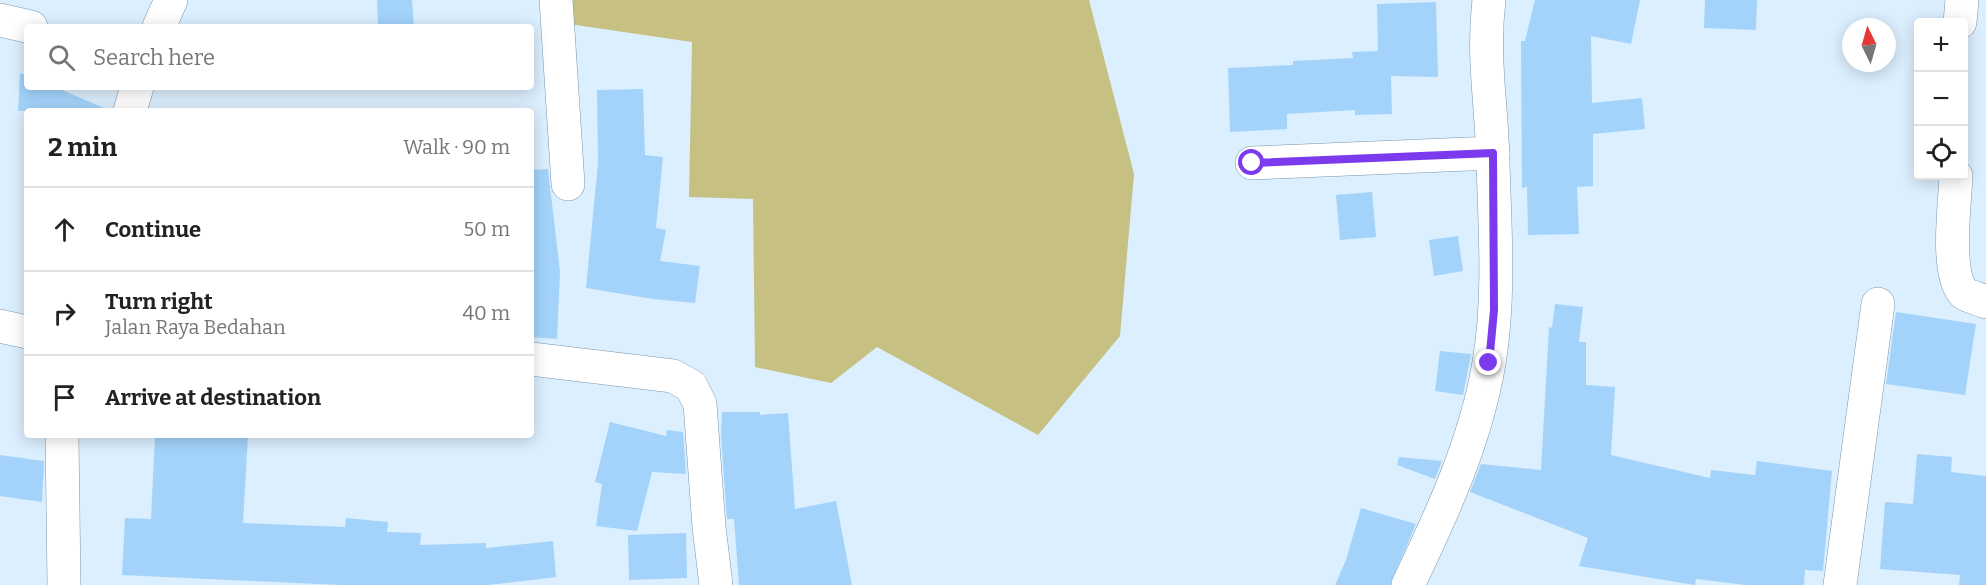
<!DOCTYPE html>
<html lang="en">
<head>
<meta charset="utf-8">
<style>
  :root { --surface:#fff; --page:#f6f6f6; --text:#222; --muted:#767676; --line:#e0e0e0 }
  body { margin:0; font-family:Bitter,serif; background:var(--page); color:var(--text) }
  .controls { position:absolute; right:18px; top:18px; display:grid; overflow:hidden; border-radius:6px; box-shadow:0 3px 15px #0003 }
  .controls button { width:54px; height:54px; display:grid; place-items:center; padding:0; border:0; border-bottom:2px solid var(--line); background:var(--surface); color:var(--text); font:30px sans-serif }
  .compass { position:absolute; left:1842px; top:18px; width:54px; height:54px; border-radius:50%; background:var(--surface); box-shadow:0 3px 15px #0003; rotate:355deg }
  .stop { position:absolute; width:18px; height:18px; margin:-14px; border:4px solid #7c3aed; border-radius:50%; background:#fff }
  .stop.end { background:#7c3aed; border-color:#fff; box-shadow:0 2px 6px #0008 }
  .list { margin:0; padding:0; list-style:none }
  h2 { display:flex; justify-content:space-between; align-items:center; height:78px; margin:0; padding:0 24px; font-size:26px }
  h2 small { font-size:20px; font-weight:400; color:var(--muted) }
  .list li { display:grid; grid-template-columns:39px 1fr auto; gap:18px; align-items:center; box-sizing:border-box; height:84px; padding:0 24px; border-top:2px solid var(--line) }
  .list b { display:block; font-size:22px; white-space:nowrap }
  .list p { margin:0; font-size:20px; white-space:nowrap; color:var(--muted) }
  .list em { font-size:20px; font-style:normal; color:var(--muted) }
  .icon { flex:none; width:33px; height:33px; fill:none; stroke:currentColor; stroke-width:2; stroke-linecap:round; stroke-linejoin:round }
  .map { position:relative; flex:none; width:1986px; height:585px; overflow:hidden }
  .search { position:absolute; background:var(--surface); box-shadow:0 3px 15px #0003; left:24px; top:24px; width:510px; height:66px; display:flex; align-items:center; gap:15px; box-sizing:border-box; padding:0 21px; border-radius:6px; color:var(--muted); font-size:22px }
  .panel { position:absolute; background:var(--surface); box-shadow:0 3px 15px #0003; left:24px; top:108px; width:510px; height:330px; border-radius:6px }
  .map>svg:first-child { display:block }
</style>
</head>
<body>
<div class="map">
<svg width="1986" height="585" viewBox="0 0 1986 585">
  <rect width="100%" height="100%" fill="#dceffe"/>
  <polygon fill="#c6c083" points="569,0 1089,0 1134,174 1120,336 1038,435 877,347 831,383 755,367 753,199 689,197 692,42 569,24"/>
  <g fill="#a3d3fa">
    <polygon points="377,0 412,0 414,27 378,27"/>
    <polygon points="1535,0 1640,0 1631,44 1591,36 1592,103 1642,98 1645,129 1593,134 1593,186 1577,187 1579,234 1528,235 1527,187 1522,188 1521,41 1525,41"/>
    <polygon points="1705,0 1757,0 1756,30 1704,28"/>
    <polygon points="1436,2 1438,77 1391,76 1392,114 1355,115 1355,110 1287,114 1287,129 1230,132 1228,68 1293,65 1293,61 1353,58 1352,52 1378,51 1377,4"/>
    <polygon points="20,73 27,76 27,87 55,87 111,111 18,111"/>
    <polygon points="643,89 645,155 663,157 656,228 666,230 660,261 700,266 695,303 653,299 586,288 598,163 597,90"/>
    <polygon points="548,169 560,272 557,339 531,337 531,170"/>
    <polygon points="1372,192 1376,237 1340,240 1336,195"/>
    <polygon points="1458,236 1463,271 1434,276 1429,240"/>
    <polygon points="1555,304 1583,307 1579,342 1586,342 1586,385 1615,387 1611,455 1710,478 1711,470 1755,475 1757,461 1832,471 1823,571 1805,570 1804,585 1746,585 1696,579 1695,585 1579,566 1588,538 1470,492 1481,464 1541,470 1549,327 1552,328"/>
    <polygon points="1896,312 1976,324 1965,395 1886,384"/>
    <polygon points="1440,351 1471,354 1463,395 1435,391"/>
    <polygon points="722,412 760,412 760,415 788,413 795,509 836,501 852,585 739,585 734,519 727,519 721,435"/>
    <polygon points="610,422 666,436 667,430 683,432 686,474 652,472 637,531 596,526 602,484 595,482"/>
    <polygon points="155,435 248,435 243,523 345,527 346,518 388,522 387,532 421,533 420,545 486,543 486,548 553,541 556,577 488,585 340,585 122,575 125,518 151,519"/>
    <polygon points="1917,454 1952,457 1951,472 1986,476 1986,585 1959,585 1960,575 1880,569 1885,502 1913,504"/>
    <polygon points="0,455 44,461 42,502 0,496"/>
    <polygon points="1399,457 1442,461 1435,479 1397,465"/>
    <polygon points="1361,508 1416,524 1390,585 1335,585 1346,560"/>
    <polygon points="686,533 687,578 629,580 628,535"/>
  </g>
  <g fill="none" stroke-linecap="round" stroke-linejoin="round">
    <g stroke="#7996ae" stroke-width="34">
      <g id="minor">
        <polyline points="556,0 568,184"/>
        <polyline points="0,20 31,27"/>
        <polyline points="1960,22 1962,0"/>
        <polyline points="159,27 171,0"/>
        <polyline points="130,111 137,87"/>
        <polyline points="1252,163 1493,153"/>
        <path d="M1956,176C1955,202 1945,274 1964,293C1969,297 1980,299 1986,302"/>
        <polyline points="0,326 27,332"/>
        <polyline points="531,359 673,376 691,386 700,404 709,527 716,585"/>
        <polyline points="62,435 64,585"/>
        <polyline points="1840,585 1878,304"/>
      </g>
    </g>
    <g stroke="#7996ae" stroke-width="34">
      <path id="tertiary" d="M1408,585C1442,514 1476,441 1489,363C1500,298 1495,229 1493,163C1492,106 1482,58 1489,0"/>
    </g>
    <use href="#minor" stroke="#fff" stroke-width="33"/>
    <use href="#tertiary" stroke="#fff" stroke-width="33"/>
  </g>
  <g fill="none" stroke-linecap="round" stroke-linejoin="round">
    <polyline stroke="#7c3aed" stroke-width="8" points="1252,163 1493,153 1494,310 1489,363"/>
  </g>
</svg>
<div class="controls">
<button>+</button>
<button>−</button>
<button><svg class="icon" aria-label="locate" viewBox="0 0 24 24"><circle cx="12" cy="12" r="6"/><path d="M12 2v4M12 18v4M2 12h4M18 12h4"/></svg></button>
</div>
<svg class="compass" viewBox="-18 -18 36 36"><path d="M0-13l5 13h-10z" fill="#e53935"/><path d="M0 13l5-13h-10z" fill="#767676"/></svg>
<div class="stop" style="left:1252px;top:163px"></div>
<div class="stop end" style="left:1489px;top:363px"></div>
<div class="search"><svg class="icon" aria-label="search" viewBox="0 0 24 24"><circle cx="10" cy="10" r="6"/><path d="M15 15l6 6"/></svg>Search here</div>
<section class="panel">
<h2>2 min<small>Walk · 90 m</small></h2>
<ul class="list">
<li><svg class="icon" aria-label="ahead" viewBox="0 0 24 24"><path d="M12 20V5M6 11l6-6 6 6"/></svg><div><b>Continue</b></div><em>50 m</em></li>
<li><svg class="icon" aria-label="right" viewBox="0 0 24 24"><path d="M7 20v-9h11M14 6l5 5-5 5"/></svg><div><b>Turn right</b><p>Jalan Raya Bedahan</p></div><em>40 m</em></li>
<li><svg class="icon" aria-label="arrive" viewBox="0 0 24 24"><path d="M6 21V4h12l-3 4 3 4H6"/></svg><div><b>Arrive at destination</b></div></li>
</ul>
</section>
</div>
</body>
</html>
